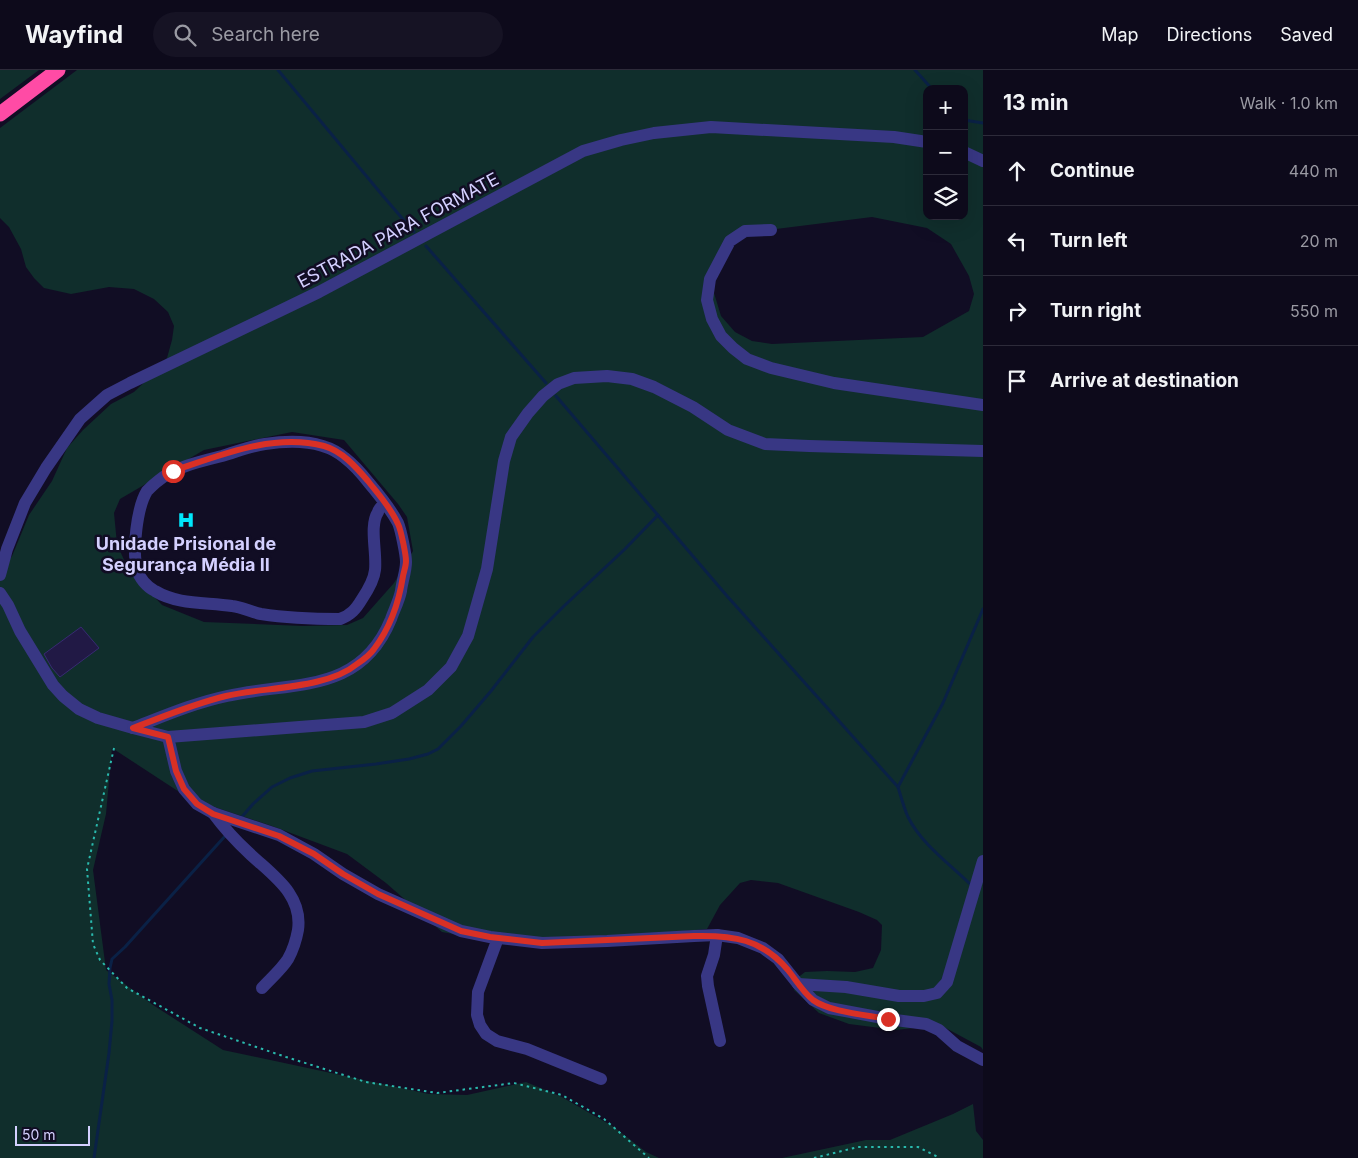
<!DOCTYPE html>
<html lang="en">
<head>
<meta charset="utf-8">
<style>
  :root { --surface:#0d0a1b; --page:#161324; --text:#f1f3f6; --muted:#9a9aa3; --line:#2d2b3a }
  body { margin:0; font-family:Inter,sans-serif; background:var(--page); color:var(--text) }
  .controls { position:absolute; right:15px; top:15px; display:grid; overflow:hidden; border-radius:10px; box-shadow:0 5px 20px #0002 }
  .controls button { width:45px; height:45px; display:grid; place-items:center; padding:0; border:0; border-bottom:1px solid var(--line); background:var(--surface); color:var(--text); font:25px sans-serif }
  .scale { position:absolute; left:15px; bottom:12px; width:75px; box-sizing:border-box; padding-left:5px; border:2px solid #d4d0ff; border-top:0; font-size:14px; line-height:18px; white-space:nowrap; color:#d4d0ff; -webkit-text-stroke:4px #110d24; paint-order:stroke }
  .stop { position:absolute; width:15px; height:15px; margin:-11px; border:4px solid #d93025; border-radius:50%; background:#fff }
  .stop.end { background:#d93025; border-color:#fff; box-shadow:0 1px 5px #0008 }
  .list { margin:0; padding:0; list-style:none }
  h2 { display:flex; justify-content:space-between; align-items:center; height:65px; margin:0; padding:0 20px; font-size:21px }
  h2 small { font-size:16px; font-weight:400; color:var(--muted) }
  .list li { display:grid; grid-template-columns:32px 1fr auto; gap:15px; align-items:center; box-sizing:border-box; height:70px; padding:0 20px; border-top:1px solid var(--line) }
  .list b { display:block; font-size:19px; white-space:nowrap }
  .list em { font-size:16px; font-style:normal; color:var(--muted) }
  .icon { flex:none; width:28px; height:28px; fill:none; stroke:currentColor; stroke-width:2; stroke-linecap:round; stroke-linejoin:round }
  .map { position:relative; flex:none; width:983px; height:1088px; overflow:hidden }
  header { display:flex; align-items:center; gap:30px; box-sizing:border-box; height:70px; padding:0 25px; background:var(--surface); border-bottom:1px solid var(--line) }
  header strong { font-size:24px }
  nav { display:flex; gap:28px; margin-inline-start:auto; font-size:18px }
  .search { width:350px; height:45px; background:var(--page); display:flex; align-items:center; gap:12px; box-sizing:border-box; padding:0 18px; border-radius:28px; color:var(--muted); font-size:19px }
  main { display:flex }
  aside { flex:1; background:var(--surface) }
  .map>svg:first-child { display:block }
</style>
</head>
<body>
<header>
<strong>Wayfind</strong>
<div class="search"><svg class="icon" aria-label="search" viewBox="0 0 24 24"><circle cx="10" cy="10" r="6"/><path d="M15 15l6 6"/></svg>Search here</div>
<nav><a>Map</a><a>Directions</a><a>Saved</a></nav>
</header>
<main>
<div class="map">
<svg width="983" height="1088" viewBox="0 0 983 1088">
  <rect width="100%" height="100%" fill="#110d24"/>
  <g fill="#102e2c" fill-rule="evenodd">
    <polygon points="0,0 39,0 0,29"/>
    <path d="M77,0H983V980L981,977L940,955L896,960L849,954L819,943L794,920L796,909L805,902L827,901L855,902L873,898L881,880L882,855L877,850L859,842L778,813L751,810L740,813L720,835L707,859L605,868L488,870L442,862L386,813L347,784L272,756L190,729L112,678L106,744L93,800L106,900L153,935L223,980L429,1024L467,1025L526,1012L560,1026L614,1057L646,1082L659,1088H0V491L9,490L12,486L29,445L52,411L67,378L83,360L111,334L134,322L155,302L167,288L172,270L174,256L168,242L154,229L134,219L109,217L71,224L44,218L34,208L26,197L21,179L9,157L0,148V58ZM927,19H964V146H927ZM872,147L927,158L951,174L969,206L974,224L969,241L923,267L772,274L752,271L735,262L721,246L714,223L715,194L724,178L753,162ZM292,362L344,370L398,434L407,447L413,481L394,513L363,548L347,555L303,556L204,552L162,535L128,499L117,474L114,443L120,429L204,380Z"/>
    <polygon points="973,1034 976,1061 983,1070 983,1088 782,1088 866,1070 890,1070 953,1044"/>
  </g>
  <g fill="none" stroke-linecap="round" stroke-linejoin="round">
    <g stroke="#0a2146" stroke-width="3">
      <polyline points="278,0 383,126 414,162"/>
      <polyline points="915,0 932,19"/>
      <polyline points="964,50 983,53"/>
      <polyline points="426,176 546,313"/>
      <path d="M556,326L727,526L898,717C901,727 904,738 908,747C922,775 950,794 972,816"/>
      <polyline points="898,717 943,633 983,539"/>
      <polyline points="240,749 253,734 272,717 290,708 312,701 376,694 409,689 428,684 438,679 461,656 491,621 533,567 564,536 625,479 658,445"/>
      <polyline points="94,1088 109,983 112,951 112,930 109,914 110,898 112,889 125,877 226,765"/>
    </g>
  </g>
  <polygon fill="#211945" stroke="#372a72" points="81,557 99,578 60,607 52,598 44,584"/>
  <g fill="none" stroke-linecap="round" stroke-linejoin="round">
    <g stroke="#2ab9ad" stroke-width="2" stroke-dasharray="2.5 4" stroke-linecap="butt">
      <polyline points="114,678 87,799 93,874 100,890 127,918 200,958 286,987 366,1012 437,1023 514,1013 562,1025 604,1049 649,1088"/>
      <polyline points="814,1088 858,1077 918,1077 940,1088"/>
    </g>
    <g stroke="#383784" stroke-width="12">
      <polyline points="964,82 983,91"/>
      <polyline points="771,160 745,161 730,171 710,209 707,230 712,249 721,266 733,278 747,289 771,298 834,313 983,335"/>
      <polyline points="0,505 7,479 25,433 46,398 80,349 107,325 130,313 319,222 583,81 621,70 654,63 711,57 894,67 927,72"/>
      <polyline points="0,523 8,535 20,561 53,615 63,626 79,639 98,648 133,658 168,667 364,652 392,643 428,620 451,597 468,566 487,499 504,391 511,367 528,343 543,326 558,314 574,308 607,306 632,309 654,317 693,337 728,360 765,374 809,376 983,381"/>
      <path d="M133,658C164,646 194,633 227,626C293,611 360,625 391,549C394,540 399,531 401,521C402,512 406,501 406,492C406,485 401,460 398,453C390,438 380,426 369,413C362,404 354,395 345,388C324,370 291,370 265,374C250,376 236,382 222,386C202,391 174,397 158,411C154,414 150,418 147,421C137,437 132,481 137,499C139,508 147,517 155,521C178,535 207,532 232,536C242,537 251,542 261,544C287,548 314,549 340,549C351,545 356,539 362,529C368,520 374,510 375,500C377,482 369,456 378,442C379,438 383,435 385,433"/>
      <polyline points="168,667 176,701 184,719 197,734 213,743 279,765 314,784 343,804 378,824 461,861 490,867 542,873 607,871 694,866 717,865 738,868 763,878 778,889 798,914 813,930 829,938 888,949 926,954 939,960 957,976 983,990"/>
      <path d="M213,743C224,758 236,771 249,783C272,805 303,824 298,860C296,871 293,880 288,889C281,900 270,909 262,918"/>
      <polyline points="717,865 714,885 707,906 708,916 720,971"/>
      <polyline points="498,868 478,922 477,945 480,955 486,964 497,971 527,979 601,1009"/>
      <polyline points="798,914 846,917 899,926 924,926 937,923 947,912 983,791"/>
    </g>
    <polyline stroke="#ff4ba5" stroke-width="15" points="0,44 58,0"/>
  </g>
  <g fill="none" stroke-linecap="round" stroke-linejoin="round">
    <path stroke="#d93025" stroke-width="6" d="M173,401C221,385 273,363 324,376C342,381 356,397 368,411C379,425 391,438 398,454C401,460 406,485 406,491C406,496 404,501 403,506C399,532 390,558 374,579C370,585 363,590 357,594C327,619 264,617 226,626C193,634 165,646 133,658L168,667L176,701L184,719L197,734L213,744L279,766L314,784L343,804L378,824L461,861L490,867L542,873L694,866C733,865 762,869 788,900C796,910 803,922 813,930C829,942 868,945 888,949"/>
  </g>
  <defs>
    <g id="hospital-bare" transform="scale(1.35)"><path d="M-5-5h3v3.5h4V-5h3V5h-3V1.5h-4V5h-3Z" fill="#00e7fb" stroke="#110d24" stroke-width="2.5" paint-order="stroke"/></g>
  </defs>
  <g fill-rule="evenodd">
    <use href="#hospital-bare" x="186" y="450"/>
  </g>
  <g text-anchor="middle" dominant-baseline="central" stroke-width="5" stroke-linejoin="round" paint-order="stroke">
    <g font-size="18" fill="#d4d0ff" stroke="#110d24">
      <text transform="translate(398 160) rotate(-28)">ESTRADA PARA FORMATE</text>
    </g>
    <g font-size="18" font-weight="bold" fill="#d4d0ff" stroke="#110d24">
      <text x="186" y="473">Unidade Prisional de<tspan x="186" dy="21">Segurança Média II</tspan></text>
    </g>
  </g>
</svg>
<div class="controls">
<button>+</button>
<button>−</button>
<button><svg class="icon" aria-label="layers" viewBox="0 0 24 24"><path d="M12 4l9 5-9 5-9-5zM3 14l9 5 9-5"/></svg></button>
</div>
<div class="scale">50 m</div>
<div class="stop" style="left:173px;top:401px"></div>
<div class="stop end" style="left:888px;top:949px"></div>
</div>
<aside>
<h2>13 min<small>Walk · 1.0 km</small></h2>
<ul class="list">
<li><svg class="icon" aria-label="ahead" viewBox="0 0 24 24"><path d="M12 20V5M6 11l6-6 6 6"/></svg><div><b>Continue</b></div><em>440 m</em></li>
<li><svg class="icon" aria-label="left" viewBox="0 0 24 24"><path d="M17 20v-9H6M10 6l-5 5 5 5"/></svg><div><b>Turn left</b></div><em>20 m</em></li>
<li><svg class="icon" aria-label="right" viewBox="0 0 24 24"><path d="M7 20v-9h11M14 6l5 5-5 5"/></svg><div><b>Turn right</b></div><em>550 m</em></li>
<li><svg class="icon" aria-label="arrive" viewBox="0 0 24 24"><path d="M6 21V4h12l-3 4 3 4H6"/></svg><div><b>Arrive at destination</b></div></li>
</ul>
</aside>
</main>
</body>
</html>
